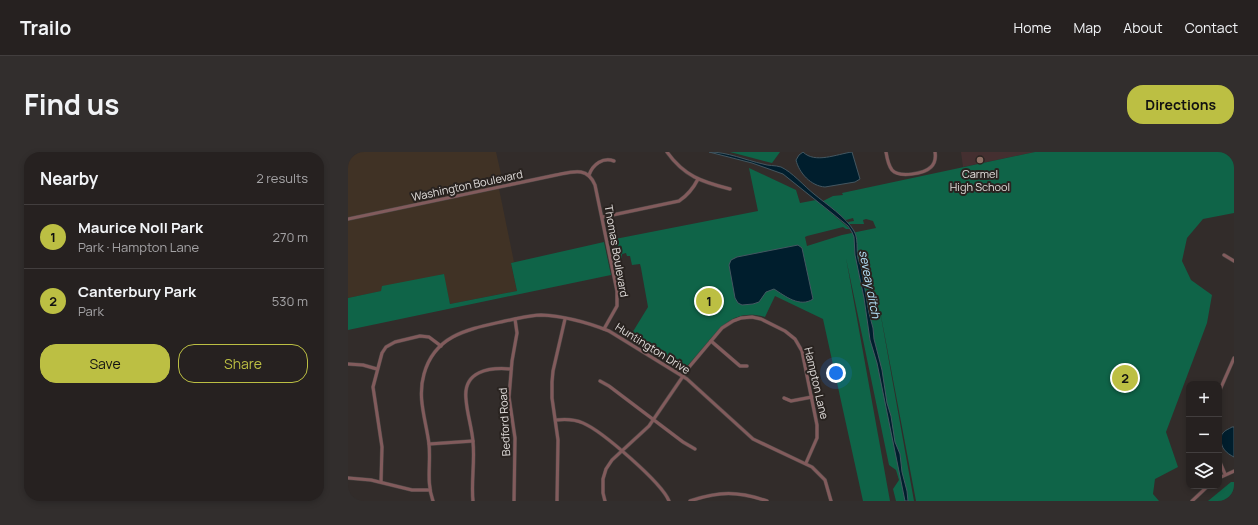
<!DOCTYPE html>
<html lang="en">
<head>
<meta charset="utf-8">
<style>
  :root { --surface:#262120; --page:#322e2d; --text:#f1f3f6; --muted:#a4a3a5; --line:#423e3e; --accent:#bcbf43 }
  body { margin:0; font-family:Manrope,sans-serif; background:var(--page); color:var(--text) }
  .controls { position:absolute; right:12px; bottom:12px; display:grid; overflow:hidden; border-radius:8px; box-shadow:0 2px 6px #0003 }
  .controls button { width:36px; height:36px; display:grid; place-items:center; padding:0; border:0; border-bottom:1px solid var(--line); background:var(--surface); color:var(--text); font:20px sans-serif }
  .you { position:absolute; left:488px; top:221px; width:14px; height:14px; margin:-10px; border:3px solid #fff; border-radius:50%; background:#1a73e8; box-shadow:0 0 0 6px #1a73e833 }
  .badge { display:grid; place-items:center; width:26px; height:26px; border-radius:50%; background:var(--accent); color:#111; font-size:13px; font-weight:700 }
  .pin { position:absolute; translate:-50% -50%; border:2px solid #fff; box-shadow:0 1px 4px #0006 }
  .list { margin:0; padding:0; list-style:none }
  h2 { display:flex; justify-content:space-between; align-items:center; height:52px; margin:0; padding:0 16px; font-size:17px }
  h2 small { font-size:13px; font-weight:400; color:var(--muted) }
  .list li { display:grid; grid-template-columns:26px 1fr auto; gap:12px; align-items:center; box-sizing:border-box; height:64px; padding:0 16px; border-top:1px solid var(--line) }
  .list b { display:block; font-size:15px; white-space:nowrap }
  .list p { margin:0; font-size:13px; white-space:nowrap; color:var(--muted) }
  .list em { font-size:13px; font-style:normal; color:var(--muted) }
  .actions { display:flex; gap:8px; padding:12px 16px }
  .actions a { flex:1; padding:9px 0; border:1px solid var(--accent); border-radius:16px; text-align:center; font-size:14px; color:var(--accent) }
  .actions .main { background:var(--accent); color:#111 }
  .icon { flex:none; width:22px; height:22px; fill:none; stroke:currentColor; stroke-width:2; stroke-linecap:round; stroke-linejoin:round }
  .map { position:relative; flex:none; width:886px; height:349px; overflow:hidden; border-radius:16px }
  header { display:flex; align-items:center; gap:24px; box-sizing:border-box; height:56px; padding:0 20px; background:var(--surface); border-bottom:1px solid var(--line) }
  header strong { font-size:19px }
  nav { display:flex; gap:22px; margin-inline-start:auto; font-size:14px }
  .intro { display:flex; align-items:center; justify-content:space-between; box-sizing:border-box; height:96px; padding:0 24px }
  h1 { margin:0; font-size:28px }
  .button { padding:10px 18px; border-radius:16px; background:var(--accent); color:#111; font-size:14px; font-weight:700 }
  main { display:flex; gap:24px; padding:0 24px }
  aside { flex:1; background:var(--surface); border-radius:16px; box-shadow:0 2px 6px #0003 }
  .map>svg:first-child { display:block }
</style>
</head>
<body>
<header>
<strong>Trailo</strong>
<nav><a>Home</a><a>Map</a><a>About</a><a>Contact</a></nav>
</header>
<div class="intro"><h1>Find us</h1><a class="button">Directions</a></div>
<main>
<aside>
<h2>Nearby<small>2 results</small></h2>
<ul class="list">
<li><span class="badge">1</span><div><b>Maurice Noll Park</b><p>Park · Hampton Lane</p></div><em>270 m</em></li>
<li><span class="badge">2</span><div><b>Canterbury Park</b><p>Park</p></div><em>530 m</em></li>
</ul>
<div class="actions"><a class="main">Save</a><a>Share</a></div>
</aside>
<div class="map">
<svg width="886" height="349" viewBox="0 0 886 349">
  <rect width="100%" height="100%" fill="#322c2a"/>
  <polygon fill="#403225" points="0,0 148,0 155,31 150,32 166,110 163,111 169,139 102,152 95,122 34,139 0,146"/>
  <polygon fill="#442f30" points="613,0 687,0 615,15"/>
  <g fill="#0f6448">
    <polygon points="382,0 432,0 424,11"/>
    <path d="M687,0H886V61L855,67L839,86L834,109L843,128L864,143L859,171L818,280L830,315L807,327L805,342L811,349H568L530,148L566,349H548L545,337L551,328L548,318L541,313L498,106L542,349H515L475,167L427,144L417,165C389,157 376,171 359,191C351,200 343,210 334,220L281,186L300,155L293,116L292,112L284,113L282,104H279L278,101L274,102V106L266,108L262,88L410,59L401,16L448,38L452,51L468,48L502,77H498L495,75L459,84L457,85L459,94L494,83L528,76L525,69L518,67L515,68L516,72H501L500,70L506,69L505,66L498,68L475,49L485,44L495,43L494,41Z"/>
    <polygon points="256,90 263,123 0,178 0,146 33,139 34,134 96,122 102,152 169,139 163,111"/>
    <polygon points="883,330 886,330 886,349 860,349"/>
  </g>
  <g fill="#001e2d" stroke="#445761">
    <path d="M361,0C380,0 397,8 415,12C420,14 427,13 433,15C444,20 456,34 466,42C478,52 498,65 506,79C512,89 506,103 513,114L521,161L525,176L526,187L534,218L539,251L543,264L547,290L552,302L554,320L559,339L560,349H557L529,211L522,188L516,146L507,103L506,85L504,80L500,74L435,22L404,11Z"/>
    <path d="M455,0C467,12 489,2 504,0L512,27L507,30L477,35C463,34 451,21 448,8L451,3Z"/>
    <path d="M450,93L454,96L465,147C452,156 437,144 426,137L418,140L411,150L405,152L394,153L390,151L387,146L381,113L383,108L389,105Z"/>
    <path d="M884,275H886V305C878,301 873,296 873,287C874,284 873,283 875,281C877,278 881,277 884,275Z"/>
  </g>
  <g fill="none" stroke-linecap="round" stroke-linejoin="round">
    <g stroke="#4e4846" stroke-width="4">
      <g id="street">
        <path d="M319,0C336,24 354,30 382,37"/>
        <path d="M538,0C539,6 540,13 544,18C551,26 576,22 583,15C587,11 588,6 587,0"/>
        <path d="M241,23C245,12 255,5 266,9"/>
        <path d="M255,65L331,49C340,43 345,37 350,27"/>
        <path d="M0,67L208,23C224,20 239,14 247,33L269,139V154L256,177"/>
        <polyline points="876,103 886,109"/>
        <polyline points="363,189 392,214 399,214"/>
        <polyline points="0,212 15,213 29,217"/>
        <polyline points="252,229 261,234 335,290 347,297"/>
        <polyline points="871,240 886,206"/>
        <polyline points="436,246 443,249 464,245"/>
        <path d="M208,268C217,267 226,267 235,271C254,279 314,331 321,349"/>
        <polyline points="81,292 125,289"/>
        <polyline points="871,308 877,322"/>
        <polyline points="0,326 23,328 64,338 82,338"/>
        <polyline points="871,326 886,319"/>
        <polyline points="33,330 34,295 25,235 34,201 38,195 47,190 72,184 81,185 93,194"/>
        <path d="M85,349C78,330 83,311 81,292C78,268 69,246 76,222C87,182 122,177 157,169C169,167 181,163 193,163C216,164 241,171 261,179L339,227L405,287L464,315L477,328L483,349"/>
        <path d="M125,349C123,330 127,310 125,290C124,276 119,262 118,247C115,219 141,215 163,217"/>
        <polyline points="166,349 167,286 161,245 164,209 169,181 167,167"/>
        <polyline points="209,349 210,288 204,246 204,230 205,219 217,167"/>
        <polyline points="257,349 255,341 255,327 258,317 264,308 301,274 342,214 374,176 385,169 393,166 404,165 413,167 437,179 447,187 454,199 469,273 469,286 458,311"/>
        <path d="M342,349C371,339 390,339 419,349"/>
        <polyline points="844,349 860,334"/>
      </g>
    </g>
    <use href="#street" stroke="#825b5c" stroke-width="3"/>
  </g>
  <circle fill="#8d6e63" stroke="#292320" stroke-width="1.5" cx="632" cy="8" r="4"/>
  <g text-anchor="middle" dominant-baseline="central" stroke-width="4" stroke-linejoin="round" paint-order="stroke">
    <g font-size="11" fill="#e1dddb" stroke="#292320">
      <text x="632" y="21">Carmel<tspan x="632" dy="13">High School</tspan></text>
    </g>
    <g font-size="11" fill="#e1dddb" stroke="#292320">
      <text transform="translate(119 33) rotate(-12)">Washington Boulevard</text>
      <text transform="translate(269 99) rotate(80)">Thomas Boulevard</text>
      <text transform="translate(305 196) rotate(32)">Huntington Drive</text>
      <text transform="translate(469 231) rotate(77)">Hampton Lane</text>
      <text transform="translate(156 270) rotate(-93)">Bedford Road</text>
    </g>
    <g font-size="12" font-style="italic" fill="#b6e3fc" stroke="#292320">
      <text transform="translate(522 132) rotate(79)">seveay ditch</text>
    </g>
  </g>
</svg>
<div class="controls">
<button>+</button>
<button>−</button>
<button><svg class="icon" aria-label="layers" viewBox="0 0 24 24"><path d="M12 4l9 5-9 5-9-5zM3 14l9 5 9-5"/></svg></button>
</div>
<div class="you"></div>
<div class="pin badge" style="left:361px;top:149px">1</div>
<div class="pin badge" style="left:777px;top:226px">2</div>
</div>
</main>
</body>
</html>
